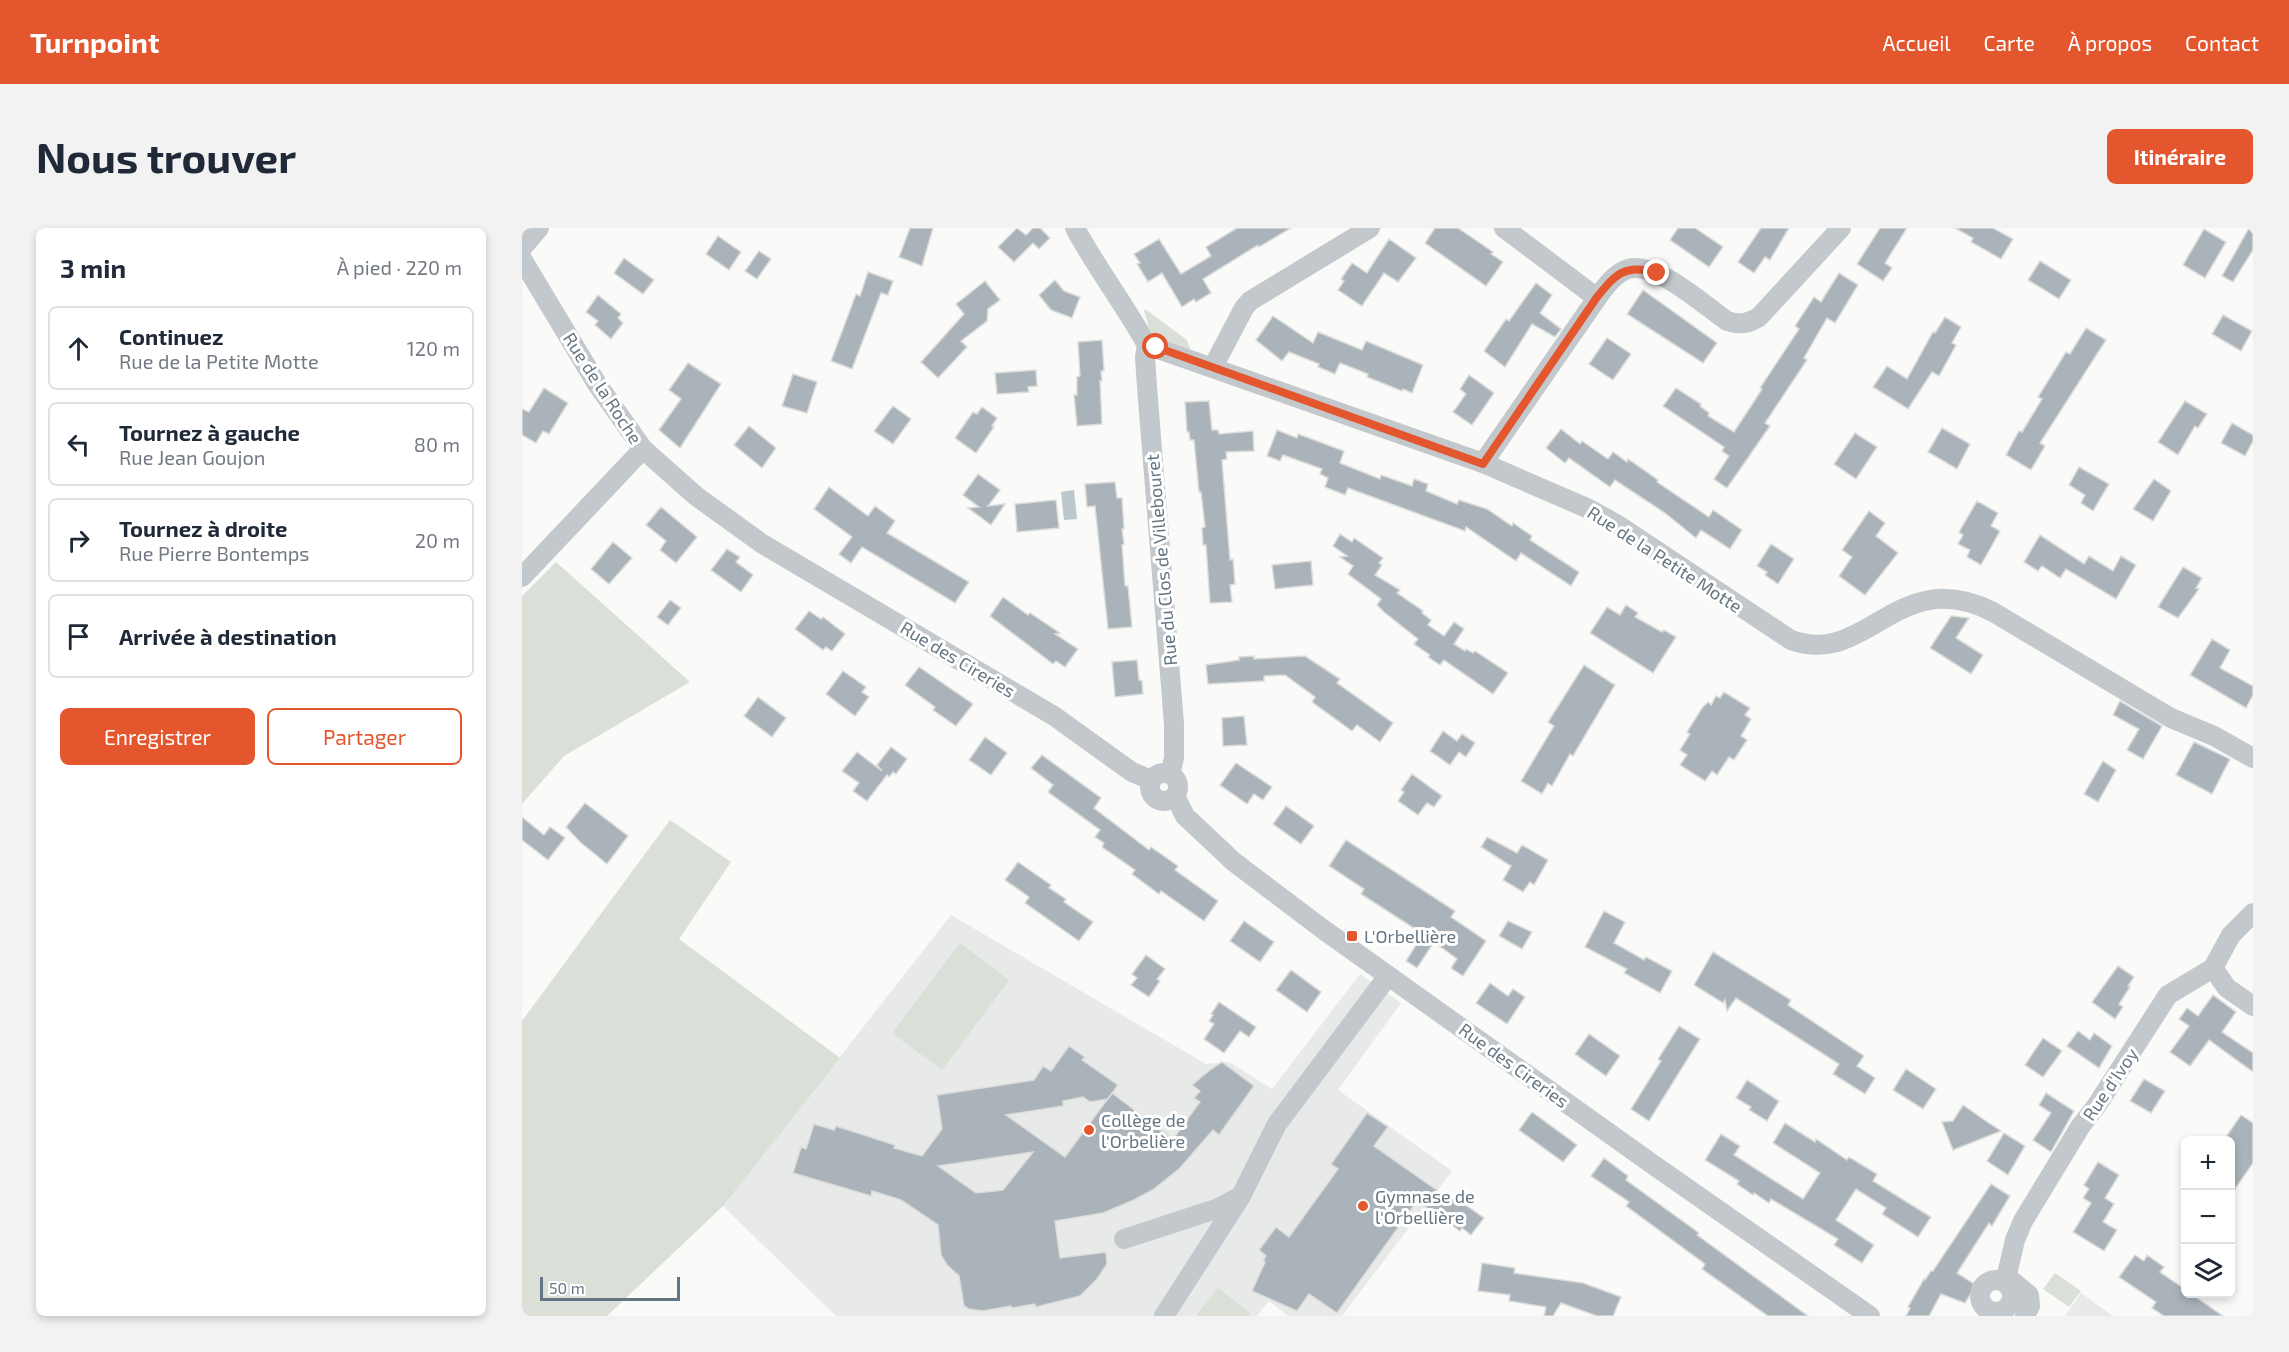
<!DOCTYPE html>
<html lang="fr">
<head>
<meta charset="utf-8">
<style>
  :root { --surface:#fff; --page:#f2f2f3; --text:#1f2937; --muted:#747a83; --line:#e0e1e3; --accent:#e4572e }
  body { margin:0; font-family:"Exo 2",sans-serif; background:var(--page); color:var(--text) }
  .controls { position:absolute; right:18px; bottom:18px; display:grid; overflow:hidden; border-radius:9px; box-shadow:0 3px 9px #0003 }
  .controls button { width:54px; height:54px; display:grid; place-items:center; padding:0; border:0; border-bottom:2px solid var(--line); background:var(--surface); color:var(--text); font:30px sans-serif }
  .scale { position:absolute; left:18px; bottom:15px; width:140px; box-sizing:border-box; padding-left:6px; border:3px solid #657683; border-top:0; font-size:16px; line-height:21px; white-space:nowrap; color:#657683; -webkit-text-stroke:4px #fff; paint-order:stroke }
  .stop { position:absolute; width:18px; height:18px; margin:-14px; border:4px solid #e4572e; border-radius:50%; background:#fff }
  .stop.end { background:#e4572e; border-color:#fff; box-shadow:0 2px 6px #0008 }
  .list { margin:0; padding:0; list-style:none }
  h2 { display:flex; justify-content:space-between; align-items:center; height:78px; margin:0; padding:0 24px; font-size:26px }
  h2 small { font-size:20px; font-weight:400; color:var(--muted) }
  .list li { display:grid; grid-template-columns:39px 1fr auto; gap:18px; align-items:center; box-sizing:border-box; height:84px; margin:0 12px 12px; padding:0 12px; border:2px solid var(--line); border-radius:9px }
  .list b { display:block; font-size:22px; white-space:nowrap }
  .list p { margin:0; font-size:20px; white-space:nowrap; color:var(--muted) }
  .list em { font-size:20px; font-style:normal; color:var(--muted) }
  .actions { display:flex; gap:12px; padding:18px 24px }
  .actions a { flex:1; padding:14px 0; border:2px solid var(--accent); border-radius:9px; text-align:center; font-size:21px; color:var(--accent) }
  .actions .main { background:var(--accent); color:#fff }
  .icon { flex:none; width:33px; height:33px; fill:none; stroke:currentColor; stroke-width:2; stroke-linecap:round; stroke-linejoin:round }
  .map { position:relative; flex:none; width:1731px; height:1088px; overflow:hidden; border-radius:9px }
  header { display:flex; align-items:center; gap:36px; box-sizing:border-box; height:84px; padding:0 30px; background:var(--accent); color:#fff }
  header strong { font-size:28px }
  nav { display:flex; gap:33px; margin-inline-start:auto; font-size:21px }
  .intro { display:flex; align-items:center; justify-content:space-between; box-sizing:border-box; height:144px; padding:0 36px }
  h1 { margin:0; font-size:42px }
  .button { padding:15px 27px; border-radius:9px; background:var(--accent); color:#fff; font-size:21px; font-weight:700 }
  main { display:flex; gap:36px; padding:0 36px }
  aside { flex:1; background:var(--surface); border-radius:9px; box-shadow:0 3px 9px #0003 }
  .map>svg:first-child { display:block }
</style>
</head>
<body>
<header>
<strong>Turnpoint</strong>
<nav><a>Accueil</a><a>Carte</a><a>À propos</a><a>Contact</a></nav>
</header>
<div class="intro"><h1>Nous trouver</h1><a class="button">Itinéraire</a></div>
<main>
<aside>
<h2>3 min<small>À pied · 220 m</small></h2>
<ul class="list">
<li><svg class="icon" aria-label="ahead" viewBox="0 0 24 24"><path d="M12 20V5M6 11l6-6 6 6"/></svg><div><b>Continuez</b><p>Rue de la Petite Motte</p></div><em>120 m</em></li>
<li><svg class="icon" aria-label="left" viewBox="0 0 24 24"><path d="M17 20v-9H6M10 6l-5 5 5 5"/></svg><div><b>Tournez à gauche</b><p>Rue Jean Goujon</p></div><em>80 m</em></li>
<li><svg class="icon" aria-label="right" viewBox="0 0 24 24"><path d="M7 20v-9h11M14 6l5 5-5 5"/></svg><div><b>Tournez à droite</b><p>Rue Pierre Bontemps</p></div><em>20 m</em></li>
<li><svg class="icon" aria-label="arrive" viewBox="0 0 24 24"><path d="M6 21V4h12l-3 4 3 4H6"/></svg><div><b>Arrivée à destination</b></div></li>
</ul>
<div class="actions"><a class="main">Enregistrer</a><a>Partager</a></div>
</aside>
<div class="map">
<svg width="1731" height="1088" viewBox="0 0 1731 1088">
  <rect width="100%" height="100%" fill="#fafaf8"/>
  <g fill="#e8e9e9">
    <polygon points="429,687 684,836 707,834 750,861 838,746 879,775 816,862 930,943 820,1088 766,1088 747,1073 735,1088 314,1088 201,978"/>
    <polygon points="1559,1065 1591,1088 1543,1088"/>
  </g>
  <g fill="#dadfd7">
    <path d="M623,81L665,112L669,123C657,119 635,114 628,102C625,96 625,89 622,83Z"/>
    <polygon points="34,334 168,454 42,528 0,576 0,368"/>
    <polygon points="148,592 209,634 157,711 318,830 201,978 85,1088 0,1088 0,793"/>
    <polygon points="438,715 487,752 420,842 370,805"/>
    <polygon points="1533,1045 1559,1063 1547,1079 1521,1061"/>
    <polygon points="696,1060 728,1085 726,1088 674,1088"/>
  </g>
  <polygon fill="#bbc7cb" points="552,262 555,291 542,292 539,264"/>
  <g fill="#aab3b9" stroke="#dcdcda" stroke-width="1.5" fill-rule="evenodd">
    <polygon points="388,0 411,0 400,38 377,29"/>
    <polygon points="495,0 504,7 511,0 518,0 528,10 517,21 511,15 492,34 476,19"/>
    <polygon points="715,0 769,0 737,19 736,17 681,51 689,65 674,74 672,71 660,79 640,45 626,54 615,36 618,35 612,26 637,11 659,46 689,28 684,19"/>
    <polygon points="913,0 936,0 971,24 969,26 981,34 964,58 903,15"/>
    <polygon points="1156,0 1173,0 1201,19 1187,39 1148,12"/>
    <polygon points="1239,0 1267,0 1248,32 1243,29 1232,45 1216,34"/>
    <polygon points="1358,0 1385,0 1363,35 1370,40 1361,53 1335,36"/>
    <polygon points="1433,0 1471,0 1491,11 1479,31 1449,14 1451,10"/>
    <polygon points="1727,0 1731,0 1731,22 1711,54 1700,48"/>
    <polygon points="1682,1 1704,14 1683,50 1661,37"/>
    <polygon points="196,8 219,24 207,42 184,26"/>
    <polygon points="867,11 894,30 876,54 862,45 840,78 816,62 822,53 819,51 830,35 845,45"/>
    <polygon points="237,23 249,31 235,51 223,43"/>
    <polygon points="102,30 132,52 121,66 92,45"/>
    <polygon points="1518,33 1549,52 1537,71 1506,52"/>
    <polygon points="346,44 371,53 366,67 359,65 330,141 309,133 334,66 338,68"/>
    <polygon points="1317,45 1336,57 1313,95 1305,90 1282,130 1285,132 1243,195 1248,198 1205,260 1192,251 1207,228 1200,223 1202,219 1141,178 1154,160 1179,176 1178,178 1187,185 1186,188 1212,204 1233,172 1240,161 1238,160 1277,101 1273,98 1292,69 1299,74"/>
    <polygon points="533,52 542,63 558,69 550,90 529,82 517,67"/>
    <polygon points="463,53 478,72 466,81 465,93 439,113 445,119 416,150 399,134 442,86 434,76"/>
    <polygon points="1014,55 1030,67 1018,85 1039,101 1033,109 1010,96 983,139 962,123 984,91 987,93"/>
    <polygon points="1121,62 1195,115 1181,135 1105,86"/>
    <polygon points="76,67 99,86 96,90 101,95 89,111 73,97 76,93 64,84"/>
    <polygon points="1701,87 1730,103 1719,123 1690,106"/>
    <polygon points="751,88 791,115 796,104 840,122 844,113 901,137 890,165 881,161 880,163 845,149 846,146 818,135 813,146 796,139 797,136 767,124 760,133 734,112"/>
    <polygon points="1423,89 1439,99 1430,115 1434,117 1417,148 1410,144 1386,181 1351,159 1365,138 1385,151 1411,104 1413,105"/>
    <polygon points="1564,100 1584,112 1518,215 1523,218 1509,242 1484,227 1497,203 1500,204 1520,171 1516,169 1544,124 1548,126"/>
    <polygon points="1085,110 1109,126 1091,152 1067,136"/>
    <polygon points="580,112 582,143 579,143 580,153 578,153 580,196 555,198 552,167 555,167 555,149 558,148 556,114"/>
    <polygon points="166,135 199,156 158,220 137,202 159,171 147,162"/>
    <polygon points="514,142 515,158 506,159 507,164 475,166 473,145"/>
    <polygon points="271,146 295,154 285,185 260,178"/>
    <polygon points="947,147 972,165 950,197 931,184 944,166 938,161"/>
    <polygon points="22,160 46,175 27,206 21,203 14,215 0,207 0,181 7,184"/>
    <polygon points="687,173 690,202 696,202 697,206 731,203 732,223 704,224 705,231 700,232 708,332 711,331 713,356 708,357 710,374 688,375 684,317 681,317 680,300 683,299 679,264 677,264 672,212 668,212 667,204 665,204 663,174"/>
    <polygon points="1663,173 1685,186 1676,200 1673,198 1656,227 1636,214"/>
    <polygon points="371,178 389,191 371,216 352,203"/>
    <polygon points="460,179 475,190 470,198 472,199 454,225 433,210 451,184 455,186"/>
    <polygon points="1710,195 1731,207 1731,213 1723,228 1699,215"/>
    <polygon points="227,198 254,220 240,240 212,217"/>
    <polygon points="1420,200 1448,216 1435,241 1406,224"/>
    <polygon points="1039,201 1058,216 1060,213 1086,231 1091,224 1105,234 1106,231 1136,252 1135,254 1187,289 1191,282 1220,302 1208,321 1179,302 1174,310 1143,285 1093,252 1088,259 1047,230 1043,235 1024,220"/>
    <polygon points="755,202 775,210 776,206 822,223 818,235 858,251 859,247 890,258 892,251 906,256 904,263 935,276 937,272 965,281 990,298 991,295 1010,308 1008,312 1057,344 1049,358 999,325 994,333 944,299 943,303 826,260 823,267 803,259 806,250 798,246 800,241 761,227 758,233 745,228"/>
    <polygon points="1333,205 1355,219 1334,251 1312,236"/>
    <polygon points="1557,239 1587,256 1571,283 1559,275 1563,267 1547,257"/>
    <polygon points="456,246 478,262 466,278 483,276 469,297 446,280 457,279 441,267"/>
    <polygon points="1632,251 1649,263 1631,293 1611,281"/>
    <polygon points="593,254 595,270 600,270 602,301 600,301 602,316 600,317 603,358 606,358 610,399 586,401 573,278 565,279 563,256"/>
    <polygon points="307,259 346,288 353,278 373,293 365,305 447,354 433,375 340,319 329,335 317,326 330,309 292,281"/>
    <polygon points="534,272 537,300 495,304 493,276"/>
    <polygon points="1455,273 1476,285 1469,298 1478,303 1459,337 1445,329 1448,322 1436,316 1441,307 1437,304"/>
    <polygon points="139,279 175,309 154,335 138,322 144,313 124,297"/>
    <polygon points="1347,283 1363,295 1354,308 1376,325 1343,367 1317,348 1330,329 1320,322"/>
    <polygon points="818,306 830,314 832,310 861,330 857,335 860,337 853,347 878,362 875,365 901,383 900,385 909,392 906,397 922,408 932,394 942,401 932,416 943,423 944,421 951,425 953,423 986,445 971,466 922,432 918,437 906,429 908,427 892,416 896,411 862,384 855,377 859,371 826,346 831,338 818,329 825,328 811,318"/>
    <polygon points="1518,307 1562,336 1567,328 1591,343 1599,328 1614,337 1594,371 1544,341 1538,350 1520,338 1516,343 1502,334"/>
    <polygon points="91,314 110,330 87,356 69,341"/>
    <polygon points="1249,316 1272,331 1256,356 1243,347 1245,344 1235,338"/>
    <polygon points="205,321 218,329 214,334 231,347 219,364 189,342"/>
    <polygon points="789,333 791,357 753,361 750,337"/>
    <polygon points="1661,339 1680,350 1674,360 1677,361 1656,390 1636,379"/>
    <polygon points="481,369 506,387 508,385 538,405 533,406 556,421 543,439 534,433 531,436 468,388"/>
    <polygon points="148,372 159,380 146,397 135,389"/>
    <polygon points="1104,377 1116,385 1113,389 1140,404 1142,402 1154,409 1131,445 1068,405 1085,379 1098,387"/>
    <polygon points="287,383 299,391 301,389 323,406 310,423 304,419 301,422 273,401"/>
    <polygon points="1429,388 1447,390 1434,410 1461,427 1449,446 1408,420"/>
    <polygon points="1690,411 1708,422 1698,440 1731,458 1731,467 1724,480 1668,447"/>
    <polygon points="732,428 732,431 783,428 818,451 815,455 871,495 858,514 835,497 830,503 790,474 793,469 763,447 742,448 742,453 686,456 684,437 717,432 717,429"/>
    <polygon points="615,432 617,452 620,453 621,466 593,469 590,434"/>
    <polygon points="1062,437 1093,457 1051,528 1048,526 1030,558 1026,555 1020,566 999,553 1032,498 1026,494"/>
    <polygon points="397,439 451,476 434,498 411,482 413,479 383,457"/>
    <polygon points="321,443 344,459 340,464 347,469 333,488 304,466"/>
    <polygon points="1202,464 1228,480 1223,487 1229,491 1219,508 1225,512 1212,532 1207,529 1195,547 1190,543 1183,553 1158,537 1165,527 1158,522 1168,506 1165,504 1180,480 1186,474 1189,477 1194,468 1198,470"/>
    <polygon points="236,469 264,490 250,509 222,488"/>
    <polygon points="1598,473 1640,498 1621,531 1605,522 1617,501 1591,487"/>
    <polygon points="722,488 725,517 701,518 700,490"/>
    <polygon points="921,503 935,513 940,506 953,515 944,529 937,524 928,537 908,523"/>
    <polygon points="463,509 485,525 469,547 447,532"/>
    <polygon points="1672,514 1708,531 1690,566 1654,547"/>
    <polygon points="369,519 385,531 374,546 371,544 367,549 365,547 345,573 331,563 337,555 320,543 335,524 360,543 355,537"/>
    <polygon points="520,527 579,570 572,580 627,622 629,619 656,638 653,642 696,673 682,693 639,663 637,666 610,646 613,642 580,619 582,615 573,609 578,602 526,564 531,557 509,540"/>
    <polygon points="1581,533 1594,542 1576,574 1562,566"/>
    <polygon points="714,535 750,559 741,572 732,566 725,576 698,557"/>
    <polygon points="890,546 920,568 912,579 905,575 896,587 876,573 882,564 879,562"/>
    <polygon points="63,575 106,608 85,636 58,614 44,599"/>
    <polygon points="764,578 792,598 779,616 751,596"/>
    <polygon points="0,589 22,607 28,599 43,610 26,632 0,612"/>
    <polygon points="965,609 995,625 1000,617 1026,632 1012,657 1008,654 1001,664 981,652 989,638 959,619"/>
    <polygon points="824,612 933,683 929,689 964,713 941,748 929,740 935,731 912,714 895,740 884,733 901,706 839,666 842,661 807,638"/>
    <polygon points="496,634 529,657 527,660 544,671 542,674 571,694 557,713 503,675 507,669 483,652"/>
    <polygon points="1082,683 1103,694 1092,715 1122,732 1124,729 1150,743 1138,765 1102,745 1105,741 1063,719"/>
    <polygon points="722,693 752,714 738,734 708,713"/>
    <polygon points="986,693 1010,704 1000,721 977,708"/>
    <polygon points="1191,724 1269,772 1266,777 1342,828 1335,838 1353,850 1343,866 1311,846 1317,836 1214,770 1205,783 1203,772 1201,775 1172,757"/>
    <polygon points="624,727 643,741 635,751 638,753 627,769 609,757 615,750 610,746"/>
    <polygon points="1596,738 1612,749 1606,758 1608,759 1597,776 1601,779 1593,791 1570,774"/>
    <polygon points="769,742 799,764 785,784 754,762"/>
    <polygon points="968,755 986,768 991,761 1003,769 985,796 954,775"/>
    <polygon points="1691,767 1714,784 1700,804 1731,825 1731,844 1687,812 1668,838 1648,824 1667,798 1657,791 1665,780 1676,788"/>
    <polygon points="697,774 734,799 727,809 718,803 702,825 682,811 692,796 687,793 691,787 689,786"/>
    <polygon points="1157,798 1178,811 1127,893 1109,881 1139,833 1136,831"/>
    <polygon points="1556,803 1568,812 1572,805 1590,818 1577,840 1545,818"/>
    <polygon points="1067,806 1098,828 1084,848 1053,826"/>
    <polygon points="1521,810 1540,823 1521,849 1503,837"/>
    <path d="M547,818L563,829L560,832L596,857L586,871L568,874L561,869L541,873V878L484,887L543,929L590,865L651,911L678,874L672,870L678,863L670,857L689,841L700,834L732,858L697,907L691,902L658,940L632,961L612,972L581,985L533,993L538,1030L584,1024L585,1036L575,1051L558,1068L514,1079L513,1076L490,1080L489,1078L461,1083L447,1081L442,1078L437,1048L425,1037L419,1027L416,997L379,972L350,963L349,968L271,945L279,919L284,921L292,896L312,902L314,898L373,917L372,920L400,928L420,901L415,867L512,852L521,838L529,843ZM511,924L481,962L454,965L416,938Z"/>
    <polygon points="1384,841 1414,861 1401,881 1371,862"/>
    <polygon points="1622,851 1643,863 1629,885 1608,873"/>
    <polygon points="1225,852 1257,873 1245,893 1227,882 1229,879 1214,870"/>
    <polygon points="1524,865 1552,883 1529,924 1511,912 1529,885 1517,877"/>
    <polygon points="1441,877 1461,891 1479,903 1431,922 1420,894 1431,893"/>
    <polygon points="1010,884 1055,917 1041,934 997,902"/>
    <polygon points="845,885 866,899 852,918 929,972 932,969 962,990 949,1007 940,1000 938,1003 895,973 815,1085 787,1066 775,1083 730,1063 743,1034 741,1033 744,1028 737,1022 754,999 767,1009 816,941 809,936"/>
    <polygon points="1719,887 1731,895 1731,935 1708,968 1708,912 1702,912"/>
    <polygon points="1263,895 1293,914 1294,911 1325,932 1327,929 1355,946 1351,953 1409,989 1396,1009 1360,986 1364,980 1334,961 1314,992 1352,1017 1340,1035 1312,1017 1316,1011 1249,971 1247,975 1232,965 1231,967 1215,956 1217,953 1183,932 1199,906 1218,918 1212,927 1281,971 1298,945 1251,915"/>
    <polygon points="1482,905 1503,918 1486,947 1465,933"/>
    <polygon points="1082,930 1106,948 1104,952 1177,1005 1175,1007 1286,1088 1246,1088 1180,1041 1183,1036 1104,978 1107,974 1069,948"/>
    <polygon points="1576,934 1597,947 1583,970 1592,976 1581,994 1595,1002 1582,1023 1551,1004 1569,975 1561,970 1567,961 1562,957"/>
    <polygon points="1469,956 1488,968 1470,998 1467,995 1435,1045 1454,1057 1443,1075 1419,1066 1407,1088 1384,1088 1388,1080 1386,1079 1402,1051 1403,1052 1409,1043 1411,1043"/>
    <polygon points="1613,1027 1622,1033 1625,1027 1642,1039 1638,1044 1664,1062 1664,1065 1668,1065 1701,1088 1642,1088 1630,1080 1634,1074 1597,1049"/>
    <polygon points="960,1035 993,1040 992,1045 1061,1055 1099,1069 1091,1088 1075,1088 1039,1075 1031,1088 1022,1088 1024,1079 987,1073 988,1067 956,1063"/>
  </g>
  <g fill="none" stroke-linecap="round" stroke-linejoin="round">
    <g stroke="#c3c8cc" stroke-width="20">
      <path d="M553,0C575,41 603,77 625,117L961,235L1067,281L1096,297L1269,412C1346,440 1375,335 1471,384L1649,490L1692,508L1731,530"/>
      <polyline points="982,0 1075,70"/>
      <polyline points="0,20 17,0"/>
      <polyline points="0,31 75,156 121,221 174,268 239,315 532,488 610,544 629,552"/>
      <polyline points="625,117 623,129 625,159 652,496 652,530 648,546"/>
      <polyline points="691,139 722,80 728,73 848,0"/>
      <path d="M961,235L1075,70C1083,59 1093,45 1106,41C1134,33 1182,77 1205,93C1218,97 1225,96 1237,89L1319,0"/>
      <polyline points="0,349 121,221"/>
      <circle cx="642" cy="559" r="14"/>
      <polyline points="653,568 663,588 712,634 802,702 1133,938 1348,1088"/>
      <polyline points="1691,740 1705,760 1731,778"/>
      <polyline points="602,1011 694,981 719,968"/>
      <polyline points="1485,1049 1507,1067 1508,1078 1503,1088"/>
      <circle cx="1474" cy="1068" r="16"/>
      <polyline points="1483,1055 1493,1012 1501,993 1558,899 1575,877 1646,767 1691,740 1709,707 1731,685"/>
      <polyline points="642,1088 719,968 755,896 866,748"/>
    </g>
  </g>
  <g fill="none" stroke-linecap="round" stroke-linejoin="round">
    <path stroke="#e4572e" stroke-width="8" d="M634,119L961,236L1075,69C1094,46 1103,35 1135,45"/>
  </g>
  <g fill="#e4572e" stroke="#fff" stroke-width="2">
    <rect x="824" y="702" width="12" height="12" rx="3"/>
    <circle cx="567" cy="902" r="6"/>
    <circle cx="841" cy="978" r="6"/>
  </g>
  <g text-anchor="middle" dominant-baseline="central" stroke-width="6" stroke-linejoin="round" paint-order="stroke">
    <g font-size="18" fill="#657683" stroke="#fff">
      <text transform="translate(81 160) rotate(57)">Rue de la Roche</text>
      <text transform="translate(1143 331) rotate(33)">Rue de la Petite Motte</text>
      <text transform="translate(639 332) rotate(-95)">Rue du Clos de Villebouret</text>
      <text transform="translate(436 431) rotate(31)">Rue des Cireries</text>
      <text transform="translate(992 837) rotate(36)">Rue des Cireries</text>
      <text transform="translate(1588 856) rotate(-56)">Rue d'Ivoy</text>
    </g>
    <g font-size="18" fill="#657683" stroke="#fff" text-anchor="start">
      <text x="842" y="708">L'Orbellière</text>
      <text x="579" y="892">Collège de<tspan x="579" dy="21">l'Orbelière</tspan></text>
      <text x="853" y="968">Gymnase de<tspan x="853" dy="21">l'Orbellière</tspan></text>
    </g>
  </g>
</svg>
<div class="controls">
<button>+</button>
<button>−</button>
<button><svg class="icon" aria-label="layers" viewBox="0 0 24 24"><path d="M12 4l9 5-9 5-9-5zM3 14l9 5 9-5"/></svg></button>
</div>
<div class="scale">50 m</div>
<div class="stop" style="left:634px;top:119px"></div>
<div class="stop end" style="left:1135px;top:45px"></div>
</div>
</main>
</body>
</html>
